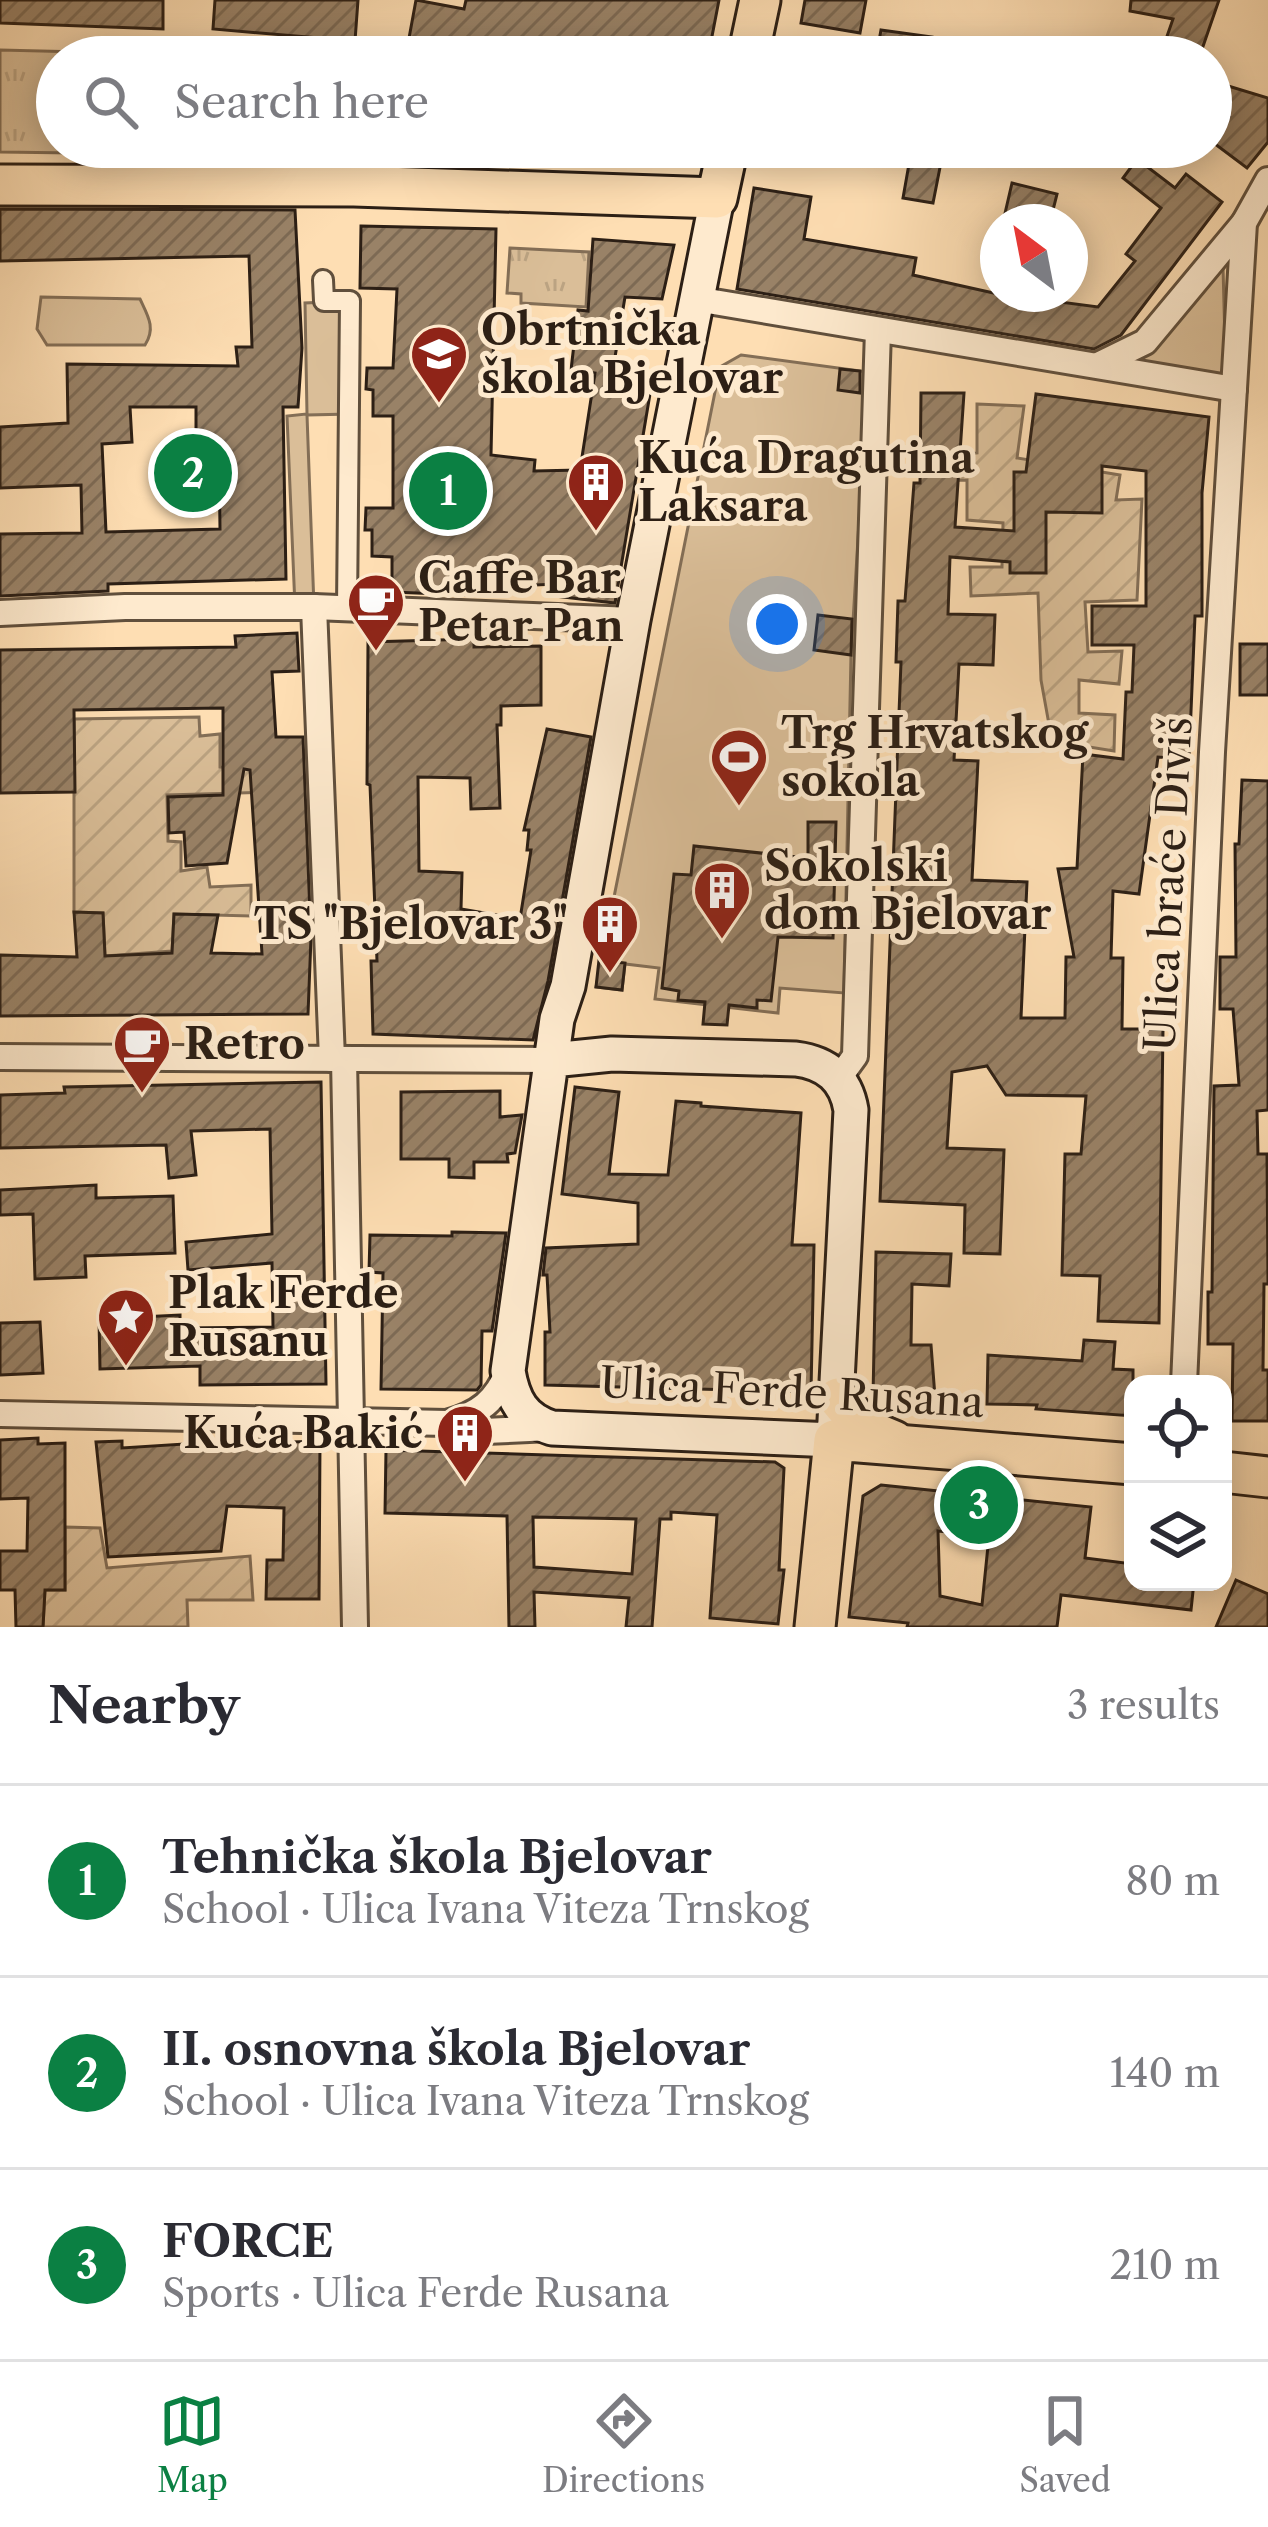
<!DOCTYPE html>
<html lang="en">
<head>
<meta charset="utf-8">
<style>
  :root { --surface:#fff; --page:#f7f7f7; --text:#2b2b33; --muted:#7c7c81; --line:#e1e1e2; --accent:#0b8043 }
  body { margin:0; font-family:"Libre Caslon Text",serif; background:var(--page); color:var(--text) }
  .controls { position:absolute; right:36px; bottom:36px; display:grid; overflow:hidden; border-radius:24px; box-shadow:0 6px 30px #0003 }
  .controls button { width:108px; height:108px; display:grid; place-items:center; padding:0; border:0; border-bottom:3px solid var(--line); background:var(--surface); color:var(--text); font:60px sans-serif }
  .compass { position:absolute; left:980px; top:204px; width:108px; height:108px; border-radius:50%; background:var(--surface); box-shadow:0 6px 30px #0003; rotate:328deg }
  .you { position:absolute; left:777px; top:624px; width:42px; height:42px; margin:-30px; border:9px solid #fff; border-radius:50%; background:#1a73e8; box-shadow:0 0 0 18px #1a73e833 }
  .badge { display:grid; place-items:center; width:78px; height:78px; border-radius:50%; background:var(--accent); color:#fff; font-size:39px; font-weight:700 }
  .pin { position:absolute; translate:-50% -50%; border:6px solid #fff; box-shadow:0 3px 12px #0006 }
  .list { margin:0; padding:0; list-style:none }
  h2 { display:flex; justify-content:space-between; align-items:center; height:156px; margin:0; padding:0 48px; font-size:51px }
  h2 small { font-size:39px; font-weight:400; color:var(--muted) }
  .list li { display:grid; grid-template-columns:78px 1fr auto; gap:36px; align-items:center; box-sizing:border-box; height:192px; padding:0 48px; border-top:3px solid var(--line) }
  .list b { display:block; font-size:45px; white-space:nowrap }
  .list p { margin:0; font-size:39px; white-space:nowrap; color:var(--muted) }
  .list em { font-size:39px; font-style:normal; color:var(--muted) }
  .icon { flex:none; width:66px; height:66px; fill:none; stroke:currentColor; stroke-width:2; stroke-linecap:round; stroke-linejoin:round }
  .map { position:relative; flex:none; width:1268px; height:1627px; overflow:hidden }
  .search { position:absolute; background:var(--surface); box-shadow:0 6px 30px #0003; left:36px; right:36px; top:36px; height:132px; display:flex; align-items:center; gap:30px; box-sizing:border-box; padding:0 42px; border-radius:66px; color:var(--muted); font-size:45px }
  .sheet { height:732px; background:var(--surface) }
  nav { display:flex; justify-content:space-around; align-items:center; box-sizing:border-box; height:168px; border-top:3px solid var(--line); background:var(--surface); font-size:33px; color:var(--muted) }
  nav a { display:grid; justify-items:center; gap:6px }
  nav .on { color:var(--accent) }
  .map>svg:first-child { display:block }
</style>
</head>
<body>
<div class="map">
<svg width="1268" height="1627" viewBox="0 0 1268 1627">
  <defs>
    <pattern id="park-tufts" width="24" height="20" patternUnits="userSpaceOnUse" patternTransform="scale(3)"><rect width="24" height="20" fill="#dabe98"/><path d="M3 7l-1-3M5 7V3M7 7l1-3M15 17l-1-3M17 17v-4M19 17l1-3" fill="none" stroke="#bba382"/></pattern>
    <pattern id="garden-furrows" width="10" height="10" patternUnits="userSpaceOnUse" patternTransform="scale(3)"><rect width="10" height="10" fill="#dabe98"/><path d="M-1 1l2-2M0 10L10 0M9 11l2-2" fill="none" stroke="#bba382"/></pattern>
    <pattern id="building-hatch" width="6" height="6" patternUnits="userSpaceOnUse" patternTransform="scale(3)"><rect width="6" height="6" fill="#998267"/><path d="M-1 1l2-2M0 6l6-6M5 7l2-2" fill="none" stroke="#7d6a54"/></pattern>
  </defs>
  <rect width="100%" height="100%" fill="#fedeb3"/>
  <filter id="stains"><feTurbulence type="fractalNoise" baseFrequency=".00167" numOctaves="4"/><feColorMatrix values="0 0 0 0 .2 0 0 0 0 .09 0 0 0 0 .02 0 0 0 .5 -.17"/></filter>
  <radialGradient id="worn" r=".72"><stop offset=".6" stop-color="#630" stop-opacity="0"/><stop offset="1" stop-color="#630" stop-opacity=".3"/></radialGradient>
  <g fill="#dabe98" stroke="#836e56" stroke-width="3">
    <polygon points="1223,267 1226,379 1139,362"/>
    <path d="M41,297L140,299C148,316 156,328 145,345H47L37,329Z"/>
    <polygon points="350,301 351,414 307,415 314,607 295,607 287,416 307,414 305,303"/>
    <polygon points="741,355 868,372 851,655 844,993 780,988 778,1013 655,999 659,968 625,964 622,990 596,987 720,367"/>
  </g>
  <g fill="url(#park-tufts)" stroke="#836e56" stroke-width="3">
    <polygon points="0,50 283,57 57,57 57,147 697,147 695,157 680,161 0,152"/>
    <polygon points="510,248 589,252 586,307 521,303 521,294 507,293"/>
  </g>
  <g fill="url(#garden-furrows)" stroke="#836e56" stroke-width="3">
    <polygon points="977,404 1024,406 1017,458 1120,475 1116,500 1142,499 1137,600 1085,602 1088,652 1122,651 1119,684 1079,680 1079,713 1115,715 1114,751 1052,741 1041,680 1038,593 971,596 970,567 1002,567 1003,523 967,520 967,480 943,481 947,456 977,453"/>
    <polygon points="199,717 200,736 220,734 220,767 268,768 270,792 167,795 168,841 181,842 181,871 207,867 210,887 251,885 251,916 174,914 172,951 105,956 103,913 74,912 74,719"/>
    <polygon points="65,1527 100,1528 107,1568 250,1556 253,1600 187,1600 188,1627 43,1627 45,1590 65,1590"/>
  </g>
  <g fill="url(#building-hatch)" stroke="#2c1f15" stroke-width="3" fill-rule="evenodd">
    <polygon points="0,0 163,0 163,29 0,23"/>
    <polygon points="215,0 358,0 355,41 213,29"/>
    <polygon points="416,0 464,9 466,0 719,0 708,57 449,57 407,49"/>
    <polygon points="805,0 866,0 860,33 801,23"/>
    <polygon points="1131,0 1219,0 1200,55 1165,42 1173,19 1130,11"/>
    <polygon points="881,30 932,37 929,57 877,52"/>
    <polygon points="1215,82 1268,98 1268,142 1247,168 1211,141 1229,117 1211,111"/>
    <polygon points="912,147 944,147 933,203 903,198"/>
    <polygon points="1137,159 1175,188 1186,174 1222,202 1121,335 1094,349 737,289 754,188 811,197 804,239 916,258 913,275 998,294 1098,307 1135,261 1126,254 1161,208 1123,178"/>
    <polygon points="1012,183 1057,194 1050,222 1003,222"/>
    <path d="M0,209L295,210L302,348L298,407H283L286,579L108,584V591L0,596V534L82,533L81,485L0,488V427L68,423L67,364L238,366L236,347H252L249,256L0,261ZM130,407H196V455H219L220,529L106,532L102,444L132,442Z"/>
    <polygon points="361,226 496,229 491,455 535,460 534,471 580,470 595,373 571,370 578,310 588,311 593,239 674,245 662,299 625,297 612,375 603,374 652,382 615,603 554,596 556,584 490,587 490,596 392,592 392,557 372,556 372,530 365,530 366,508 393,508 393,416 373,416 373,390 366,389 367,368 393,368 397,289 360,288"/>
    <polygon points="840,369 860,371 860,393 838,390"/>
    <path d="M921,393H964L955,527L1014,531V472H1026L1036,394L1209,417L1202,493V616H1195L1189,759L1158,757L1139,894L1113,891L1111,958H1123L1122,1029H1163L1159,1323L1098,1321L1100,1276L1062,1275L1065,1154H1081L1086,1096L1006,1095L987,1066L952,1072L947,1148L1004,1150L1000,1254L964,1253L965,1205L880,1201L901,662H896L898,601H905L914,483H920ZM1102,466L1146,471V606H1092V645H1134L1132,692H1126L1123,759L1083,754L1077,868L1058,869L1074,957H1066L1065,1018H1021L1027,882L972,880L978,761L954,760L959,664L993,665L995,615L948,614L950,557L1010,562V573H1046V512L1102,513Z"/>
    <polygon points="818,615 852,619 851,655 814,650"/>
    <polygon points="297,633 299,671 272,672 276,737 303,737 311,938 308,1014 0,1016 0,955 77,957 74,912 103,913 105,956 172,953 174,914 218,915 211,953 262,954 250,770 244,769 227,863 186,866 184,832 169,833 168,797 223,795 223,708 74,710 75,792 0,793 0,650 236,647 235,636"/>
    <polygon points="474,639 474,647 541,646 541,705 501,706 501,725 497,725 500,808 471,809 470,778 418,777 419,871 462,873 461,909 520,919 531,850 527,850 529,830 524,830 547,729 591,737 548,981 533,1040 373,1034 371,961 377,961 370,785 367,784 368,642"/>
    <rect x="1240" y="644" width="28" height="51"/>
    <polygon points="1242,780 1268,781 1268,1110 1257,1111 1258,1154 1267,1154 1268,1284 1264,1284 1263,1370 1268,1370 1268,1421 1232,1421 1233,1344 1208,1344 1208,1292 1212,1292 1214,1086 1239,1085 1233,1009 1220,1009 1220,957 1236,957 1235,844 1239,844"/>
    <polygon points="808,822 836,822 833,938 778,937 771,1001 757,1000 757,1008 729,1005 727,1025 703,1024 705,1002 678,1000 679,991 662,988 674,874 691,875 694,846 808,858"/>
    <polygon points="599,960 625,963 622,990 596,987"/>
    <polygon points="321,1082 326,1384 200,1385 200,1366 100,1369 99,1319 180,1315 180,1328 273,1327 272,1263 188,1270 186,1242 272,1234 270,1129 191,1131 196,1175 169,1178 166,1145 0,1148 0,1095 65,1093 64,1087"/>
    <polygon points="575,1087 619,1092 609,1174 668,1175 676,1101 701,1103 701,1106 801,1113 792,1245 814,1245 811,1392 545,1385 545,1332 550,1332 547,1275 543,1275 546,1248 638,1244 638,1203 562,1194"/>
    <polygon points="500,1091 500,1117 522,1115 515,1153 507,1154 508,1162 474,1162 474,1178 449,1177 449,1159 401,1159 401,1092"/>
    <polygon points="96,1185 96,1198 173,1196 175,1253 85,1256 86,1277 35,1279 33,1214 0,1215 0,1190"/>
    <polygon points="452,1232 506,1233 492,1331 482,1331 481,1385 477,1390 381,1389 383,1273 369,1272 370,1235 452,1236"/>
    <polygon points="876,1252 951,1254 949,1286 912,1284 911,1345 931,1345 935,1397 873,1396"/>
    <polygon points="40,1322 43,1373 0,1375 0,1323"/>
    <polygon points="1084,1340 1115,1342 1113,1369 1133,1370 1133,1416 1036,1409 1037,1405 987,1404 988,1355 1082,1361"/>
    <polygon points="38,1438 38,1444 65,1443 65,1590 45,1590 43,1627 16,1627 15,1590 0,1590 0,1551 27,1551 28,1498 0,1499 0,1440"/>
    <polygon points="263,1439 263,1443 320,1441 319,1599 266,1599 267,1560 283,1560 284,1508 227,1506 221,1551 108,1557 96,1442 122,1441 122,1448"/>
    <path d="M386,1450L775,1462L784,1468L779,1570H784L778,1624L710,1618L717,1515L671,1512V1519H660L652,1627H626L629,1598L534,1592L535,1627H509L507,1516L385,1513ZM533,1517L636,1519L632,1574L534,1567Z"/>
    <path d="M881,1485L1091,1507L1085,1558L1133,1564V1582H1194L1191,1610L1061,1595L1057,1627H907L908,1623L849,1617L863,1496ZM938,1531L989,1536L982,1605L940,1596Z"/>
    <polygon points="1236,1580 1268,1594 1268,1627 1216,1627"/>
  </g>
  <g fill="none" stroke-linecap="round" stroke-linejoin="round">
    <g stroke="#604f3c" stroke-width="24">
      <polyline id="pedestrian" points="323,280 324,301 350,301 347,608"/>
    </g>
    <g stroke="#604f3c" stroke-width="30">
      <g id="minor">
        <polyline points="696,299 1234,389"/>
        <polyline points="1098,365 1145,342 1244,223"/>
        <polyline points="314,607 332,1059"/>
        <polyline points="0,613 125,607 314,607 633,620"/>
        <polyline points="0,1057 552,1060"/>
        <polyline points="344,1059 355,1627"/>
        <polyline points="839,1078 855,1056 878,330"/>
        <polyline points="1184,1384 1212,752 1244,223 1268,180"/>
        <path d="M0,1414L447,1423C479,1414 496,1401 508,1371"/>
        <polyline points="450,1424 485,1431 551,1428"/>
      </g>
    </g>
    <g stroke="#2c1f15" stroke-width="39">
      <path id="secondary" d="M552,1060L612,1054L796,1059C827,1063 846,1079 851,1110L834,1440L552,1428C523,1419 513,1400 508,1371L557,1019L568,986L633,620L717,198"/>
    </g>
    <g stroke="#2c1f15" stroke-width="45">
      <g id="primary">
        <polyline points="748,57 760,0"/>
        <polyline points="0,185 354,186 717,198 728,147"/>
        <polyline points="838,1398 863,1428 894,1441"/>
        <polyline points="1223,1472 1268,1477"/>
        <polyline points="815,1627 834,1440 1133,1464"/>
      </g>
    </g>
    <use href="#pedestrian" stroke="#feeace" stroke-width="18"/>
    <use href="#minor" stroke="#feeace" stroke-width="24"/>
    <use href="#secondary" stroke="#feeace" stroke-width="33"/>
    <use href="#primary" stroke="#fedeb3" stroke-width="39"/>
  </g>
  <defs>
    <g id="school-pin" transform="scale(3)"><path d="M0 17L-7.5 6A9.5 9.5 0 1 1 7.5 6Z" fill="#8f2418" stroke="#feeace"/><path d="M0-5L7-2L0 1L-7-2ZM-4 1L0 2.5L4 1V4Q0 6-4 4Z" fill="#fff"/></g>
    <g id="building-pin" transform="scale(3)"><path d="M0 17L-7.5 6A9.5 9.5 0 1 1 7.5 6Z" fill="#8f2418" stroke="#feeace"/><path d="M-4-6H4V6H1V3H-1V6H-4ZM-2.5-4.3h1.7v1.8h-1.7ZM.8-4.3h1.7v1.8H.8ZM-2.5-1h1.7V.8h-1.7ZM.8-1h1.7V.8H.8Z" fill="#fff"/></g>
    <g id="cafe-pin" transform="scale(3)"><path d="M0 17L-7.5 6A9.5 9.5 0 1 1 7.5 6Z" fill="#8f2418" stroke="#feeace"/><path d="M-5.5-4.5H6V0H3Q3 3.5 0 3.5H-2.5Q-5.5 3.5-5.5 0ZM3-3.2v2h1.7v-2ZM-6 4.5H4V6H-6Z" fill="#fff"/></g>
    <g id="stadium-pin" transform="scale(3)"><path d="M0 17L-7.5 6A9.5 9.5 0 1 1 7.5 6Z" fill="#8f2418" stroke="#feeace"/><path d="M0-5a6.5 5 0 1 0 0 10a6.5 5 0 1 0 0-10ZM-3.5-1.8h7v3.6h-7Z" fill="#fff"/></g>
    <g id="sight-pin" transform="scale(3)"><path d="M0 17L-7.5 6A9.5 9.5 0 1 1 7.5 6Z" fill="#8f2418" stroke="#feeace"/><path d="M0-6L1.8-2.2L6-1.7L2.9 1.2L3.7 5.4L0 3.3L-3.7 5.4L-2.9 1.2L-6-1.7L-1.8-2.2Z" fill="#fff"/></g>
  </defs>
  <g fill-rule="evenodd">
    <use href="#school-pin" x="439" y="354"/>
    <use href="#building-pin" x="596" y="482"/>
    <use href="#cafe-pin" x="376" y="602"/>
    <use href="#stadium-pin" x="739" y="757"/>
    <use href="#building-pin" x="722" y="890"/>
    <use href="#building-pin" x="610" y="924"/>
    <use href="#cafe-pin" x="142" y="1044"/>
    <use href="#sight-pin" x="126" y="1317"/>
    <use href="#building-pin" x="465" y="1433"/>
  </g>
  <g text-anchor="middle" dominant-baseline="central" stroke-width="10" stroke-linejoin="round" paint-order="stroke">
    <g font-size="42" font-weight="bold" fill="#2c1f15" stroke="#feeace" text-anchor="start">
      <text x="481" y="330">Obrtnička<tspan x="481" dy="48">škola Bjelovar</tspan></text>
      <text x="638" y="458">Kuća Dragutina<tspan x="638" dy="48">Laksara</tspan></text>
      <text x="418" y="578">Caffe Bar<tspan x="418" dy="48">Petar Pan</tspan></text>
      <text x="781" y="733">Trg Hrvatskog<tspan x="781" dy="48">sokola</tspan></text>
      <text x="764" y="866">Sokolski<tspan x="764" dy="48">dom Bjelovar</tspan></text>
      <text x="568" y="924" text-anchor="end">TS "Bjelovar 3"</text>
      <text x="184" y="1044">Retro</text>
      <text x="168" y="1293">Plak Ferde<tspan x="168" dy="48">Rusanu</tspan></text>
      <text x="423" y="1433" text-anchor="end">Kuća Bakić</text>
    </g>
    <g font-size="42" fill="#2c1f15" stroke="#feeace">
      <text transform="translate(1168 884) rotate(-87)">Ulica braće Diviš</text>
      <text transform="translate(792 1392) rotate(3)">Ulica Ferde Rusana</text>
    </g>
  </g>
  <rect width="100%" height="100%" filter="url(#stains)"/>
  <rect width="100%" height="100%" fill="url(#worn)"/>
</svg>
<div class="controls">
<button><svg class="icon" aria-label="locate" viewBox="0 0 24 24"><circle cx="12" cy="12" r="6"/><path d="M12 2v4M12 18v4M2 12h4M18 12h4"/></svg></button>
<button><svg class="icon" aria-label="layers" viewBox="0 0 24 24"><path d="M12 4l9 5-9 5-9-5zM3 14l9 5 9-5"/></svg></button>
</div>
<svg class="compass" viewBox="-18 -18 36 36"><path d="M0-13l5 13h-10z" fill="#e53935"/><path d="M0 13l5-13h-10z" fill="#7c7c81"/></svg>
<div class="you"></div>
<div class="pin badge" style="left:448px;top:491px">1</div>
<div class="pin badge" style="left:193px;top:473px">2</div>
<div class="pin badge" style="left:979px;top:1505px">3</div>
<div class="search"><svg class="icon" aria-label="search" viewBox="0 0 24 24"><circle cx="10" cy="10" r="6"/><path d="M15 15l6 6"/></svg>Search here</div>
</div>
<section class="sheet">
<h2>Nearby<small>3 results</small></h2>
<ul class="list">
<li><span class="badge">1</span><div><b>Tehnička škola Bjelovar</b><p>School · Ulica Ivana Viteza Trnskog</p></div><em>80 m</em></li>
<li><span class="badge">2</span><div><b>II. osnovna škola Bjelovar</b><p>School · Ulica Ivana Viteza Trnskog</p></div><em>140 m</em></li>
<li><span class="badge">3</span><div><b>FORCE</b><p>Sports · Ulica Ferde Rusana</p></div><em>210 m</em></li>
</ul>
</section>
<nav>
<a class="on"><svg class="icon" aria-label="map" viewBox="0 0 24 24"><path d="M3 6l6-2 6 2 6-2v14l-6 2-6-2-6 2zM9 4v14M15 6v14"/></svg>Map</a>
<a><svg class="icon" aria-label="directions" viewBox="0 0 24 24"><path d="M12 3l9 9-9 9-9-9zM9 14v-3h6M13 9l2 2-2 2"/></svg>Directions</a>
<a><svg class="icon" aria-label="saved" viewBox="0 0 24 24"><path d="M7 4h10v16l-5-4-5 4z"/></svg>Saved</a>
</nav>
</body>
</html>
